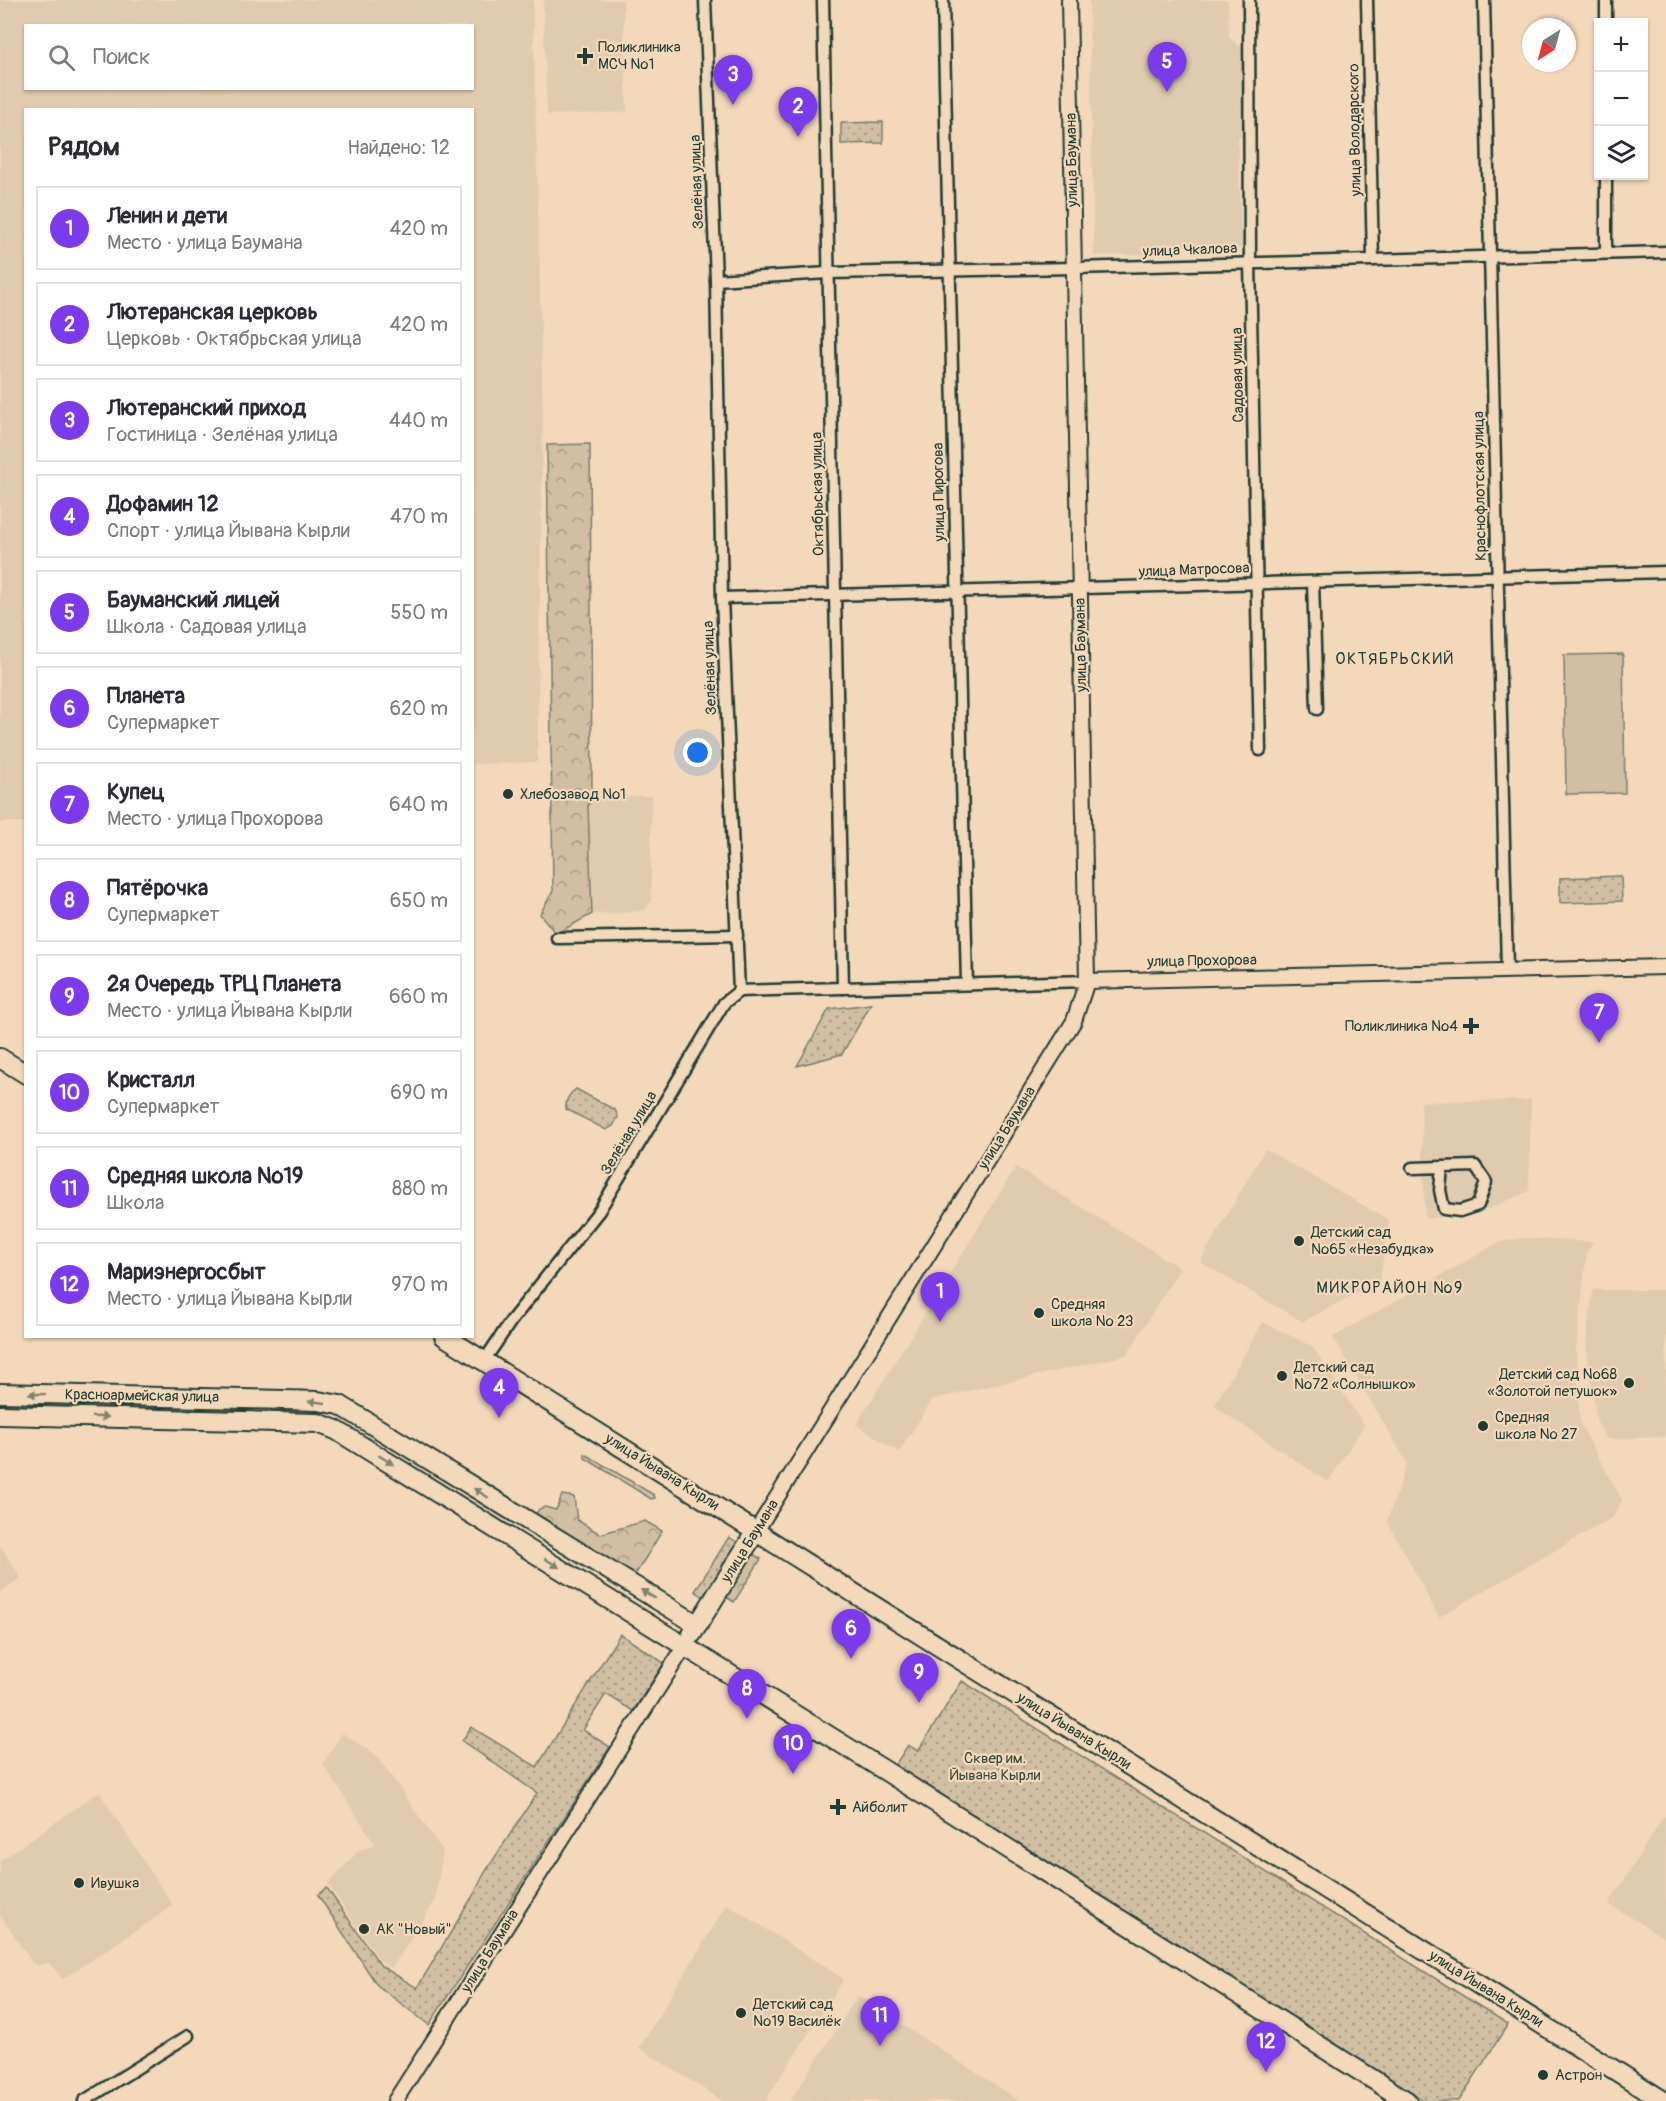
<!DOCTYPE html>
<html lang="ru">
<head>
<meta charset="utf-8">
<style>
  :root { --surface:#fff; --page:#f7f7f7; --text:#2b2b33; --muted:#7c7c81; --line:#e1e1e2; --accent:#7c3aed }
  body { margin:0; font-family:Pangolin,sans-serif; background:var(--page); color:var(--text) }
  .controls { position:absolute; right:18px; top:18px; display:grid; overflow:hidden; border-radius:0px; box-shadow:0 2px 4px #0004 }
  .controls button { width:54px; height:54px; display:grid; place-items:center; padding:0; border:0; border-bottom:2px solid var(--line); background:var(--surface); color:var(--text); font:30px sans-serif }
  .compass { position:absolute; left:1522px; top:18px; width:54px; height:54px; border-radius:50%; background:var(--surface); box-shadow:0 2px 4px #0004; rotate:216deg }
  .you { position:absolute; left:698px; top:753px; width:21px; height:21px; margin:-15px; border:4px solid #fff; border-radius:50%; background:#1a73e8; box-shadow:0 0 0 9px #1a73e833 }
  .badge { display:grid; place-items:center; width:39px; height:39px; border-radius:50%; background:var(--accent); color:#fff; font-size:20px; font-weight:700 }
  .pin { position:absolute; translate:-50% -50px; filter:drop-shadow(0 2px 3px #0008) }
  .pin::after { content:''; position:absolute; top:32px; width:21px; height:18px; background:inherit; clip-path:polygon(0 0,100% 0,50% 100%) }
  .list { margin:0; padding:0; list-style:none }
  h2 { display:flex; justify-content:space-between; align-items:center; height:78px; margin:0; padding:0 24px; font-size:26px }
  h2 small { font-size:20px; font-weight:400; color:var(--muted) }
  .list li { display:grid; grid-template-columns:39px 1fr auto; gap:18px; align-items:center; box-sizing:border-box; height:84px; margin:0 12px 12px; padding:0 12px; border:2px solid var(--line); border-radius:0px }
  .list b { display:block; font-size:22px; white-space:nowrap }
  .list p { margin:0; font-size:20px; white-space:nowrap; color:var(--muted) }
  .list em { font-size:20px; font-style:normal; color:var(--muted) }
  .icon { flex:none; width:33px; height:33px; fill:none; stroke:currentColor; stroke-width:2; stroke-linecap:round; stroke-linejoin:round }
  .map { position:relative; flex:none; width:1666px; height:2101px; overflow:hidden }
  .search { position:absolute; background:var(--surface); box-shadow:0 2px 4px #0004; left:24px; top:24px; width:450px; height:66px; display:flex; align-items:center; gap:15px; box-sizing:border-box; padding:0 21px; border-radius:0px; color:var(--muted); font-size:22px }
  .panel { position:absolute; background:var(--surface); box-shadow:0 2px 4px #0004; left:24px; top:108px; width:450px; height:1230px; border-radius:0px }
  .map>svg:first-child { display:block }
</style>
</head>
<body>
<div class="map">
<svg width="1666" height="2101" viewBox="0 0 1666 2101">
  <defs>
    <pattern id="grass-dots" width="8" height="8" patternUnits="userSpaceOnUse" patternTransform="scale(1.5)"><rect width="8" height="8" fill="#d1bfa4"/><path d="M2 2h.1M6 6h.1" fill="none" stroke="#a99c86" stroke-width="1.8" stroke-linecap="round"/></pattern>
    <pattern id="forest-crowns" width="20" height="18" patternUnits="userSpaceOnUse" patternTransform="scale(1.5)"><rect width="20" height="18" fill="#d1bfa4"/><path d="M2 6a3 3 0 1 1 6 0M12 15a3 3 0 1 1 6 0" fill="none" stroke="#a99c86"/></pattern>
  </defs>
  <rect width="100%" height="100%" fill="#f3d8ba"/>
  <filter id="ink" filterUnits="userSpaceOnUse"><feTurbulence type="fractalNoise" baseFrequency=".0167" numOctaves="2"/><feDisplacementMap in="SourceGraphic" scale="12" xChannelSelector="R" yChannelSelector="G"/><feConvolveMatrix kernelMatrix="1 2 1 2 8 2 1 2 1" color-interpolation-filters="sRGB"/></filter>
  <g filter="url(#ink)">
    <g fill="#e1cbaf" fill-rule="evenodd">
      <path d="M0,0H533L543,415L537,762L473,764L472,110H26V822H0ZM26,26H472V88H26Z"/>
      <polygon points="543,0 623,0 627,112 547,115"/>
      <polygon points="1089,0 1228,0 1229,37 1243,49 1245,136 1238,137 1242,248 1204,249 1204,246 1180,246 1180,253 1094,256"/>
      <polygon points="651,796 651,902 645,910 622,913 592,914 588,804 592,797"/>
      <polygon points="1531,1100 1529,1191 1485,1210 1425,1219 1421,1102"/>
      <polygon points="1265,1149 1389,1220 1380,1280 1303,1322 1200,1262"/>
      <polygon points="1016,1167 1180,1268 1127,1355 933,1399 899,1452 856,1425"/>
      <polygon points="1523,1238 1593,1242 1587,1252 1576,1347 1580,1424 1622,1500 1613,1517 1439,1617 1387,1521 1407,1463 1333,1337 1500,1242"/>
      <polygon points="1593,1290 1666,1290 1666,1437 1607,1439 1597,1423 1586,1343"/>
      <polygon points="1263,1322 1313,1347 1364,1425 1328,1482 1214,1406"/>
      <polygon points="0,1545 21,1578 0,1592"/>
      <polygon points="342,1733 378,1757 443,1851 435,1901 392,1968 380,1961 328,1884 358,1851 375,1844 323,1764"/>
      <polygon points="99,1792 173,1906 63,1979 49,1963 34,1965 0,1915 0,1861"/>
      <polygon points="1664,1816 1666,1817 1666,1939 1609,1904"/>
      <polygon points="727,1904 844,1979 765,2101 723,2101 639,2048"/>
      <polygon points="858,1996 1012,2096 1020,2101 790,2101"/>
    </g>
    <g fill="url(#grass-dots)" stroke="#787e6c" stroke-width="1.5">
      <polygon points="883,122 883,143 841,144 841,123"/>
      <polygon points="1621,876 1622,901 1560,903 1560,878"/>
      <polygon points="871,1004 842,1054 797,1066 829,1009"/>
      <path d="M576,1089L615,1110L618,1117L613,1126L606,1130L566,1109C566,1100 568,1095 576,1089Z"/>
      <polygon points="585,1454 654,1495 655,1498 651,1499 585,1458"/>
      <polygon points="729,1537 738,1543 704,1597 695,1591"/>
      <polygon points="620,1634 664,1663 633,1711 606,1694 583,1730 610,1747 429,2025 377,1985 318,1895 327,1888 381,1966 417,1988 474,1894 484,1874 537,1793 462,1741 471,1727 537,1767"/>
      <polygon points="962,1681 1508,2024 1459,2101 1425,2101 893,1768 908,1745 918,1751"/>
    </g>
    <g fill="url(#forest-crowns)" stroke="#787e6c" stroke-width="1.5">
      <polygon points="590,444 592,797 588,805 592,914 556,934 540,914 553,891 547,445"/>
      <polygon points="562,1495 574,1497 577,1520 600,1534 645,1521 662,1531 635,1575 626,1576 540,1522 536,1514 539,1509 545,1507 556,1510"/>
      <polygon points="753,1554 761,1559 734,1602 726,1597"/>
    </g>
    <polygon fill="#d1bfa4" stroke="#787e6c" stroke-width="1.5" points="1623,654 1625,793 1566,794 1564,655"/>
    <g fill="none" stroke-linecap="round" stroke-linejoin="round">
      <g stroke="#1f3d34" stroke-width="15">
        <g id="minor">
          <polyline points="705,0 716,280 722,598 739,991"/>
          <polyline points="823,0 843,988"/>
          <polyline points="943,0 967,984"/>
          <polyline points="1249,0 1250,263 1260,750"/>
          <polyline points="1367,0 1373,260"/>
          <polyline points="1484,0 1507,970"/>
          <polyline points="1606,0 1606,22"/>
          <polyline points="1606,176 1606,253"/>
          <polyline points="716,280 828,273 1074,268 1666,252"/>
          <polyline points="1313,582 1317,709"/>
          <polyline points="722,598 1666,572"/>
          <polyline points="557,938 737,935"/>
          <polyline points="739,991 1087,981"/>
          <polyline points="1412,1168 1475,1166 1486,1182 1478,1205 1460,1211 1444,1209 1440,1190 1442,1167"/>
          <polyline points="484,1361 511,1321 599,1211 724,1003 739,991"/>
          <polyline points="84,2101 188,2036"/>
        </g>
      </g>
      <g stroke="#1f3d34" stroke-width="18">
        <g id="tertiary">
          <polyline points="1087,981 1666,967"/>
          <polyline points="756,1531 1074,1021 1087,981 1069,0"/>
          <polyline points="395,2101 685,1646"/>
        </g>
      </g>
      <g stroke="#1f3d34" stroke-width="22">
        <g id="primary">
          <polyline points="0,1058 26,1074"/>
          <polyline points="444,1336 1664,2101"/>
          <polyline points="0,1393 284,1400 318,1401 340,1405 698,1625"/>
          <polyline points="0,1415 318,1423 336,1430 884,1770 1407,2101"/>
          <polyline points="692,1634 756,1531"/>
        </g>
      </g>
      <use href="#minor" stroke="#f3d8ba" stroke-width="10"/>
      <use href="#tertiary" stroke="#f3d8ba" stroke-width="14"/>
      <use href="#primary" stroke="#f3d8ba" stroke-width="18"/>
    </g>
    <defs><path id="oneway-solid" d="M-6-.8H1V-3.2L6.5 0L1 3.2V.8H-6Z" transform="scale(1.5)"/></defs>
    <g fill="#7e8370">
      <use href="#oneway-solid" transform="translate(37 1394) rotate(-179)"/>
      <use href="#oneway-solid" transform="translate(317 1402) rotate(-174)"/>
      <use href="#oneway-solid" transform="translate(100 1417) rotate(2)"/>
      <use href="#oneway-solid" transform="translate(386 1460) rotate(32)"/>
      <use href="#oneway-solid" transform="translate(481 1493) rotate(-148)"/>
      <use href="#oneway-solid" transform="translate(552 1563) rotate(32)"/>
      <use href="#oneway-solid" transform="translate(648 1594) rotate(-149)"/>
    </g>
  </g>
  <g fill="#1f3d34" stroke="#f3d8ba" stroke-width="2">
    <path d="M582 47h6v6h6v6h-6v6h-6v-6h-6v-6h6z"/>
    <circle cx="508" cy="794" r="6"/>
    <path d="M1468 1017h6v6h6v6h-6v6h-6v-6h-6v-6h6z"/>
    <circle cx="1299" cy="1241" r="6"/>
    <circle cx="1039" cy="1313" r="6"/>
    <circle cx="1282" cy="1376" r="6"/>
    <circle cx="1629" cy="1383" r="6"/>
    <circle cx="1483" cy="1426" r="6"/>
    <path d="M835 1798h6v6h6v6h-6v6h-6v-6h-6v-6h6z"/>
    <circle cx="79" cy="1883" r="6"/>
    <circle cx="364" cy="1929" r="6"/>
    <circle cx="741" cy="2013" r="6"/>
    <circle cx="1543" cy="2075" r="6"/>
  </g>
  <g text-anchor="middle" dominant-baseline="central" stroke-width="4.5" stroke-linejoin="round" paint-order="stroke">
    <g font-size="15" fill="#1f3d34" stroke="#f3d8ba" text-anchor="start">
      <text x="598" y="47">Поликлиника<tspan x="598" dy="17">МСЧ №1</tspan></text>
      <text x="520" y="794">Хлебозавод №1</text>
      <text x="1458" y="1026" text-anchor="end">Поликлиника №4</text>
      <text x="1311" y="1232">Детский сад<tspan x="1311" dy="17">№65 «Незабудка»</tspan></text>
      <text x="1051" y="1304">Средняя<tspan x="1051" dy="17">школа № 23</tspan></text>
      <text x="1294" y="1367">Детский сад<tspan x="1294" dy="17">№72 «Солнышко»</tspan></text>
      <text x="1617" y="1374" text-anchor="end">Детский сад №68<tspan x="1617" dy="17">«Золотой петушок»</tspan></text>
      <text x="1495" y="1417">Средняя<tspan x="1495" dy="17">школа № 27</tspan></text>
      <text x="852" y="1807">Айболит</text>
      <text x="91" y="1883">Ивушка</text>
      <text x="376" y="1929">АК "Новый"</text>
      <text x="753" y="2004">Детский сад<tspan x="753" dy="17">№19 Василёк</tspan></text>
      <text x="1555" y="2075">Астрон</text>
    </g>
    <g font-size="15" fill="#1f3d34" stroke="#f3d8ba">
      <text transform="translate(1355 130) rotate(-91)">улица Володарского</text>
      <text transform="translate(1072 160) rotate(-91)">улица Баумана</text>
      <text transform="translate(697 182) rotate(-92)">Зелёная улица</text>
      <text transform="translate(1190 250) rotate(-2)">улица Чкалова</text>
      <text transform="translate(1238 375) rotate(-91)">Садовая улица</text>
      <text transform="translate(1480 486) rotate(-91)">Краснофлотская улица</text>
      <text transform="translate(939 492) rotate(-91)">улица Пирогова</text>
      <text transform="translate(818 494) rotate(-91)">Октябрьская улица</text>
      <text transform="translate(1194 570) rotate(-2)">улица Матросова</text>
      <text transform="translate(1081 645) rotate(-91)">улица Баумана</text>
      <text transform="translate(710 668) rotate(-92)">Зелёная улица</text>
      <text transform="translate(1202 961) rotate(-1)">улица Прохорова</text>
      <text transform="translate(1007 1128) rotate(-58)">улица Баумана</text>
      <text transform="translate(629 1133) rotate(-59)">Зелёная улица</text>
      <text transform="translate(142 1396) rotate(1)">Красноармейская улица</text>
      <text transform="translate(662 1472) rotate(32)">улица Йывана Кырли</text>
      <text transform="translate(750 1541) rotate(-58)">улица Баумана</text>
      <text transform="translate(1074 1731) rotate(32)">улица Йывана Кырли</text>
      <text transform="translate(490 1951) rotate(-58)">улица Баумана</text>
      <text transform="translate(1486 1989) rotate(32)">улица Йывана Кырли</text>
    </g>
    <g font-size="15" fill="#314a3f" stroke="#f3d8ba">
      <text x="995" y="1758">Сквер им.<tspan x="995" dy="17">Йывана Кырли</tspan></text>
    </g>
    <g font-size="16" letter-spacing="1.5" fill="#1f3d34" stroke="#f3d8ba">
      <text x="1395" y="659">ОКТЯБРЬСКИЙ</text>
      <text x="1390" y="1288">МИКРОРАЙОН №9</text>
    </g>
  </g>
</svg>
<div class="controls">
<button>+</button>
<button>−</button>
<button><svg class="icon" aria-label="layers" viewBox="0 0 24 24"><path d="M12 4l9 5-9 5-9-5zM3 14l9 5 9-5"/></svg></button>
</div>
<svg class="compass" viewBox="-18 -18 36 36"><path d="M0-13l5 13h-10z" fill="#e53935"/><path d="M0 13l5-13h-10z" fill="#7c7c81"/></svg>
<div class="you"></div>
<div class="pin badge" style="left:940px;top:1322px">1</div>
<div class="pin badge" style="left:798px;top:137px">2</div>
<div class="pin badge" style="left:733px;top:105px">3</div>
<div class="pin badge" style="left:499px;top:1418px">4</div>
<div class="pin badge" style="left:1167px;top:92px">5</div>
<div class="pin badge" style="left:851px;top:1659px">6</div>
<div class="pin badge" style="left:1599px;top:1043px">7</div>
<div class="pin badge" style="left:747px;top:1719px">8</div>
<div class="pin badge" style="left:919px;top:1703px">9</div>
<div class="pin badge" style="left:793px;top:1774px">10</div>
<div class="pin badge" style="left:880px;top:2046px">11</div>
<div class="pin badge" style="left:1266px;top:2072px">12</div>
<div class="search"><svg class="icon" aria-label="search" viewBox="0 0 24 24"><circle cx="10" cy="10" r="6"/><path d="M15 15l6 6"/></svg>Поиск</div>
<section class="panel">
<h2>Рядом<small>Найдено: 12</small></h2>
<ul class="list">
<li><span class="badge">1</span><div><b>Ленин и дети</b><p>Место · улица Баумана</p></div><em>420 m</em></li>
<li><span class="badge">2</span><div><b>Лютеранская церковь</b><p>Церковь · Октябрьская улица</p></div><em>420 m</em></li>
<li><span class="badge">3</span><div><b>Лютеранский приход</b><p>Гостиница · Зелёная улица</p></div><em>440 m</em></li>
<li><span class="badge">4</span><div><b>Дофамин 12</b><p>Спорт · улица Йывана Кырли</p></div><em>470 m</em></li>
<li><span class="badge">5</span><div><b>Бауманский лицей</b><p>Школа · Садовая улица</p></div><em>550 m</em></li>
<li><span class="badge">6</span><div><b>Планета</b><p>Супермаркет</p></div><em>620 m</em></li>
<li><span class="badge">7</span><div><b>Купец</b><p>Место · улица Прохорова</p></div><em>640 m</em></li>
<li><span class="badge">8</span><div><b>Пятёрочка</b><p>Супермаркет</p></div><em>650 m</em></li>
<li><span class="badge">9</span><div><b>2я Очередь ТРЦ Планета</b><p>Место · улица Йывана Кырли</p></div><em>660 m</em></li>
<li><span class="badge">10</span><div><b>Кристалл</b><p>Супермаркет</p></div><em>690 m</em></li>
<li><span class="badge">11</span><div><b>Средняя школа №19</b><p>Школа</p></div><em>880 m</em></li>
<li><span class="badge">12</span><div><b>Мариэнергосбыт</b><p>Место · улица Йывана Кырли</p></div><em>970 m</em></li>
</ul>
</section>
</div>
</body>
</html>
